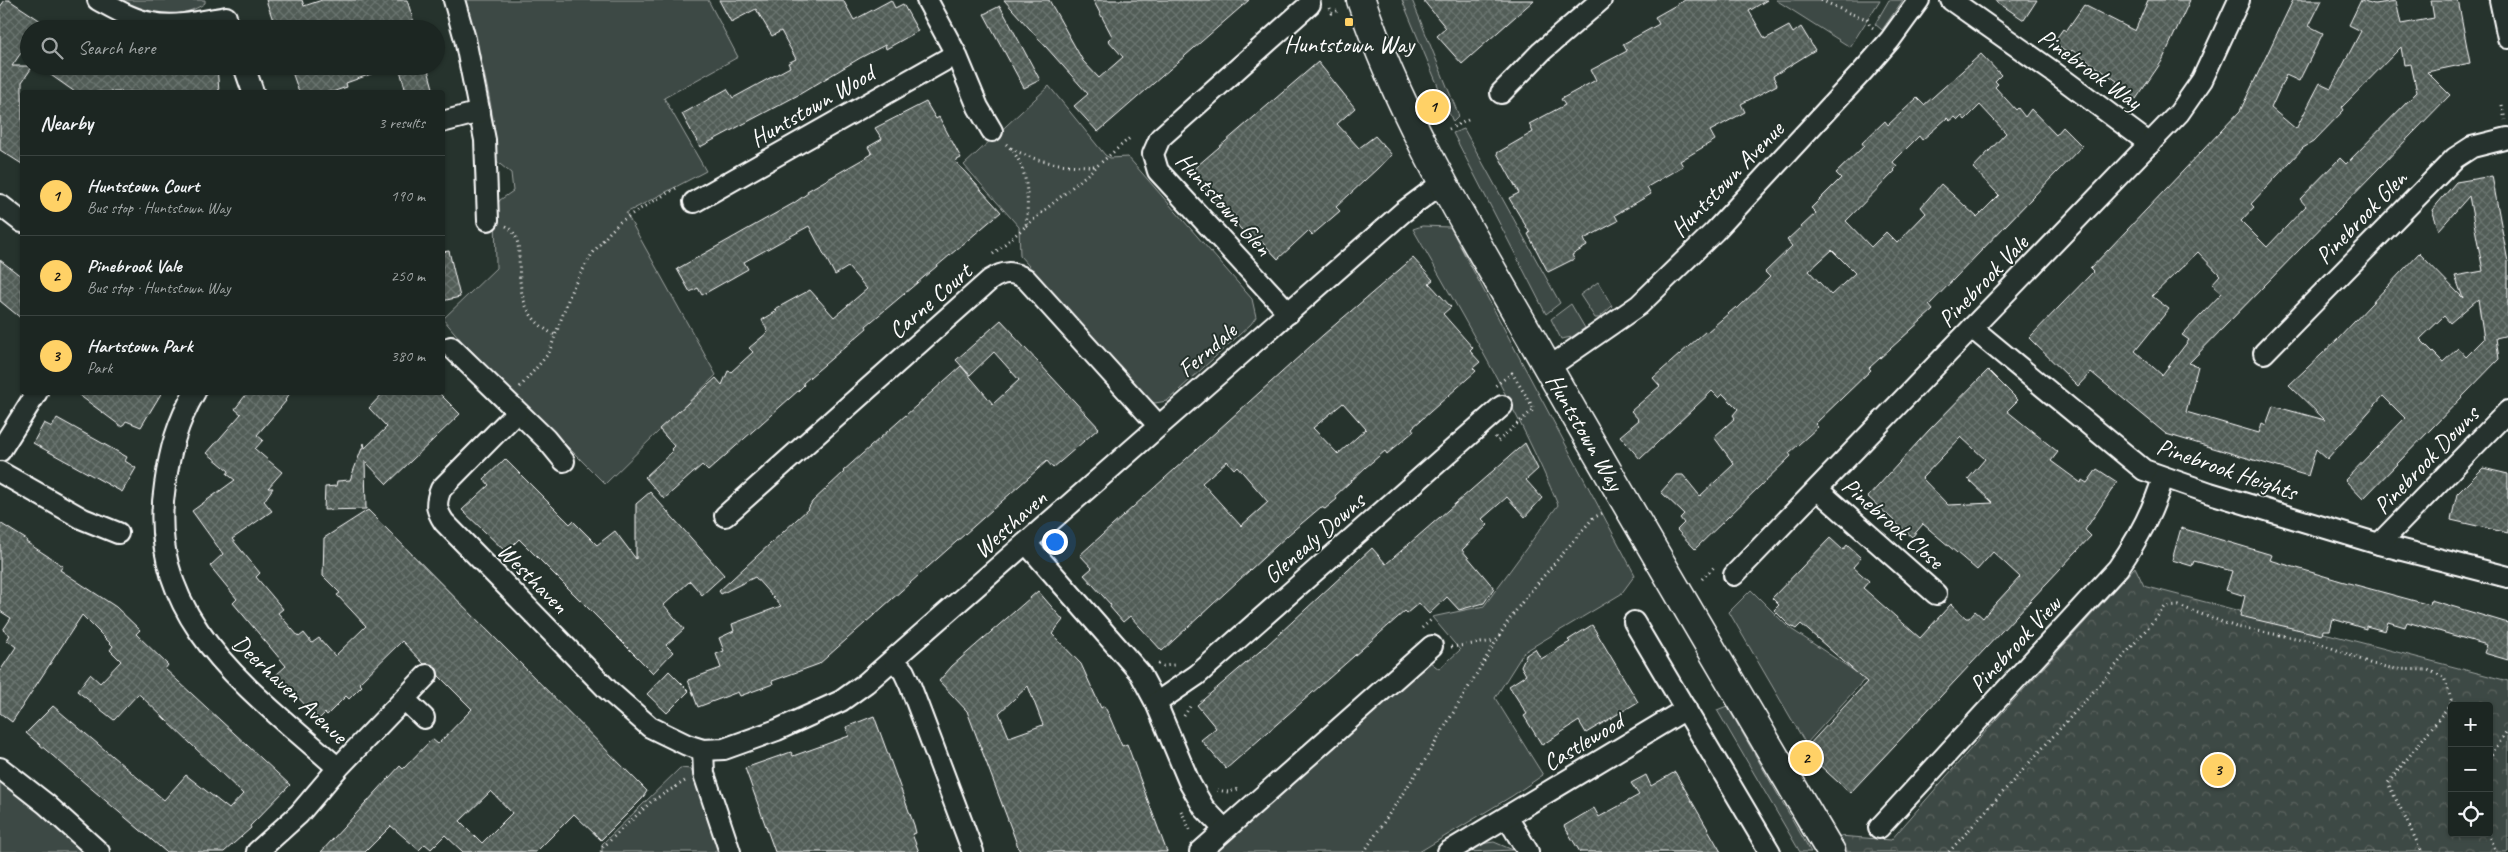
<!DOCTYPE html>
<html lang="en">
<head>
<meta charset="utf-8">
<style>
  :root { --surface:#1c2622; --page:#252e2a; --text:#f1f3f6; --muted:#a0a5a5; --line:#3a4340; --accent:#ffd166 }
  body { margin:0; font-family:Caveat,sans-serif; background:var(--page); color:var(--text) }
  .controls { position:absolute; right:15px; bottom:15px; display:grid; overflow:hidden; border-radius:5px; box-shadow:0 1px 4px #0004 }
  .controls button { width:45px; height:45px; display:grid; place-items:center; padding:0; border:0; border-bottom:1px solid var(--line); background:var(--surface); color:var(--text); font:25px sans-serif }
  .you { position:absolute; left:1054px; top:541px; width:18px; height:18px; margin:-12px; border:4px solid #fff; border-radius:50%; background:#1a73e8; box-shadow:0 0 0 8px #1a73e833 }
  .badge { display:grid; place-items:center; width:32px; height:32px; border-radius:50%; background:var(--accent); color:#111; font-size:16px; font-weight:700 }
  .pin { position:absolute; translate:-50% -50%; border:2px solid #fff; box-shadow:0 1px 5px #0006 }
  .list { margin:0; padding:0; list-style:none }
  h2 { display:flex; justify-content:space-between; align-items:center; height:65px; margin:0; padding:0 20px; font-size:21px }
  h2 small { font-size:16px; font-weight:400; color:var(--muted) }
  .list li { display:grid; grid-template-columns:32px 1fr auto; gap:15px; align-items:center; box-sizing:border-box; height:80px; padding:0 20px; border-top:1px solid var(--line) }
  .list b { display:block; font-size:19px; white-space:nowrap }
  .list p { margin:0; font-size:16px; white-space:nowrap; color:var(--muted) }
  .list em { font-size:16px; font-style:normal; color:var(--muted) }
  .icon { flex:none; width:28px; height:28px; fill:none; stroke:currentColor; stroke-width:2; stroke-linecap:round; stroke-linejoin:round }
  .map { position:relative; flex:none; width:2508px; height:852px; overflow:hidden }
  .search { position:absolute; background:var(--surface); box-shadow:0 1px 4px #0004; left:20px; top:20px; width:425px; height:55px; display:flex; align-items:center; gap:12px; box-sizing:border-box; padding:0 18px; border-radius:28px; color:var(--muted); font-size:19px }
  .panel { position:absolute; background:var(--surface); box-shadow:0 1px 4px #0004; left:20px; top:90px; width:425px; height:305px; border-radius:5px }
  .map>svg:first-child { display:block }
</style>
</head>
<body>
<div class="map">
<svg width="2508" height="852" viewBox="0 0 2508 852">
  <defs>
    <pattern id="forest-crowns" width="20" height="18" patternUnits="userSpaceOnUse" patternTransform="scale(1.25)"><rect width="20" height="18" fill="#3e4944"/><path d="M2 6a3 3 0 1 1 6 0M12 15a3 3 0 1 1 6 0" fill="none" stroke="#5b6460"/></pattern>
    <pattern id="building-cross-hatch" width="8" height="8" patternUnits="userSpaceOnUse" patternTransform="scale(1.25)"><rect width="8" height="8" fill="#515c57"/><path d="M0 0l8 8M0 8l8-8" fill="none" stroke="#6b7470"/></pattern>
  </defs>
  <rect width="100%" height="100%" fill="#26332d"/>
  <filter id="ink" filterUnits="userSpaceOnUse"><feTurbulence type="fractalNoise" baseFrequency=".02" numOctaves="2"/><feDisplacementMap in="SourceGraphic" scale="10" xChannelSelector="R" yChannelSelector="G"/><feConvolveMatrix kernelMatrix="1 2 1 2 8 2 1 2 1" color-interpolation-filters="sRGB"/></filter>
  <g filter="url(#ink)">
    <g fill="#3e4944" stroke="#9ea4a2">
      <path d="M124,0H205V3C186,18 141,20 124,0Z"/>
      <path d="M464,0H708L738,57L664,98L706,171L626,213L716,375L605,484L460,339L443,319L496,268L495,209L500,200L513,191L511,173L496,161C492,147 496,134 493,119C487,79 476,40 464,0Z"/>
      <polygon points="1402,0 1412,0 1459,116 1453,122"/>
      <polygon points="1776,0 1880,0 1850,47"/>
      <polygon points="1889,0 1903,0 1882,30 1875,24"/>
      <polygon points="1049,86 1105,155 1110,158 1128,157 1252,299 1256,317 1251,324 1167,401 1155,403 1148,400 1020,256 1019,227 964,165"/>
      <polygon points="1464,129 1560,303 1546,314 1453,133"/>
      <path d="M1422,226L1450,227L1635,575L1621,594L1524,652L1495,698L1543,775L1512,796L1419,852H1213L1426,663L1430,662L1439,669L1460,650L1432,617L1484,606L1558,505C1519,411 1463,317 1413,229Z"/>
      <polygon points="1598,282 1612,306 1599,318 1595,318 1580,295"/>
      <polygon points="1571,304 1585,328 1572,337 1561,339 1551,319"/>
      <polygon points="1751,590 1788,627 1868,680 1863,681 1806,744 1729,612"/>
      <polygon points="1727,706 1811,852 1800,852 1717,710"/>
      <polygon points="680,768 691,769 720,852 602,852 602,844"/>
      <polygon points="0,779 86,852 0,852"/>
      <polygon points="1494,842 1513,850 1467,852 1480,844"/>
    </g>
    <path fill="url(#forest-crowns)" stroke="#9ea4a2" fill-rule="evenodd" d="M2135,567L2144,586L2508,681V852H1846L1839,836L1891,840L1994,722ZM2452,706H2489V833H2452Z"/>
    <g fill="url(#building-cross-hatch)" stroke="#fff" fill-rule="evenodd">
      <polygon points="5,0 9,0 53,29 29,29 29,41 12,66 33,66 22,82 22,164 0,150 0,7"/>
      <polygon points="266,0 302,0 304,6 322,0 407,0 416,29 276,29"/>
      <polygon points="719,0 843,0 854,20 891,0 895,8 903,4 918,31 886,49 885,45 860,58 800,94 700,147 682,114 727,89 733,98 790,67 788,63 796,59 781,31 772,36 756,9 731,22"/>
      <polygon points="1004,0 1049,0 1083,61 1099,78 1123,57 1108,40 1112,36 1093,0 1249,0 1098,132 1074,106 1088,94"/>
      <polygon points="1423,0 1534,0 1462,64 1437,36 1446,28"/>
      <polygon points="1685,0 1767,0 1749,11 1765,39 1789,26 1793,33 1801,27 1815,50 1773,76 1777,85 1741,104 1745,112 1710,131 1715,140 1680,161 1683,166 1647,187 1651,194 1615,215 1618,221 1584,239 1587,246 1572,255 1574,259 1548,272 1528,234 1530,233 1509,198 1519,193 1497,153 1533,132 1529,124 1565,105 1561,99 1596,80 1591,70 1627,51 1623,44 1659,24 1655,17"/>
      <polygon points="1994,0 2037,0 2024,20"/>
      <polygon points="2148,0 2190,0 2162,61 2136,99 2115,84 2117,81 2072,50 2069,54 2053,43 2063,29 2066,31 2084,5 2135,31"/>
      <path d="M2293,0H2322L2309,26L2323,33L2299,81L2286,75L2271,108L2296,129L2320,83L2331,88L2361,31L2349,25L2361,0L2374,4L2396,1L2401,24L2434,18L2431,0H2458L2470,63L2427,72L2450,95L2189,363L2198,366L2186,412L2259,433L2262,423L2266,425L2273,406L2325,420L2289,385L2338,339L2419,253L2463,298L2455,276L2483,271L2469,196L2439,230L2432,210L2456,182L2492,176L2508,262V335L2496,338L2499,359L2363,499L2345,480L2405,418L2383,396L2327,459L2316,449L2308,476L2166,434L2091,372L2078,386L2029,338L2093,272L2090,269L2240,111ZM2401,47L2404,65L2411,64L2417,92L2346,164L2340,158L2300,199L2306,206L2267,247L2241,221L2254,207L2251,204L2303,148L2313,142L2344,110L2342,107ZM2198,252L2220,275L2212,284L2222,293L2182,335L2189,340L2162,375L2135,351L2169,309L2152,296ZM2478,299L2484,339L2466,357L2458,348L2443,362L2420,339L2444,316L2450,323Z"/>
      <polygon points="1000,6 1040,80 1024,88 984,14"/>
      <path d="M1981,54L2001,75L1995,81L1998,84L1995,87L2016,110L2018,108L2025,117L2031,109L2056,135L2063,127L2082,146L1929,305L1933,310L1869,368L1871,370L1815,424L1818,427L1789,453L1791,456L1695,549L1677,530L1684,523L1680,518L1684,514L1661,492L1676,475H1683L1700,496L1734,464L1714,437L1735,418L1733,415L1738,409L1723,394L1719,398L1712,391L1640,459L1620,436L1639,420L1631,411L1660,386L1653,378L1706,331L1707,332L1736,307L1737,309L1770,277L1765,272L1792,246L1787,240L1816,213L1811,208L1841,178L1836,173L1864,146L1862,143L1885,121L1888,125L1917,98L1924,105ZM1980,105L2006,133L1973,168L1999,195L1977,217L1941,184L1921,207L1926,213L1897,243L1886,232L1871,247L1846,221L1895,171L1894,170L1897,167L1893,162L1919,136L1922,140L1947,118L1950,121L1955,117L1958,120L1962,116L1965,120ZM1832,250L1855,273L1831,295L1809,271Z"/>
      <polygon points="1318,62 1355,108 1337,124 1359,148 1375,136 1392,155 1336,207 1340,211 1312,235 1308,231 1278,259 1262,242 1257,247 1190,172"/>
      <polygon points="38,66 180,69 180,66 217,66 219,92 75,92"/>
      <polygon points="290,66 385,66 385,69 346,83 347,87 332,92 299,92"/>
      <polygon points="413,66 427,66 434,92 406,92 400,70"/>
      <polygon points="926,102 936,119 939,117 961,158 955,161 1001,212 866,326 867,328 803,383 804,385 799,390 708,471 702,465 664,499 645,477 673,451 671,449 674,446 659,429 716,378 722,385 728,371 731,372 753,352 749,348 768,332 762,320 777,311 775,309 810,290 834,317 867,289 848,267 835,275 809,226 744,262 748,269 702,295 698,288 690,292 677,269 794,203 808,193 807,191 872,154 868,147 882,139 875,128"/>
      <polygon points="449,251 460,297 442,301 442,252"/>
      <path d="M1413,258L1433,280L1429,283L1451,307L1443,314L1473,348L1470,351L1480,362L1473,368L1476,371L1412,428L1414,431L1387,454L1385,451L1366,467L1335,496L1337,499L1325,509L1321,507L1288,535L1162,651L1130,616L1123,622L1110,607L1111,605L1084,575L1092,568L1080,555L1323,335ZM1343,403L1366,429L1338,454L1313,428ZM1227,461L1234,469L1237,466L1268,502L1241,526L1202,483Z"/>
      <polygon points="0,260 22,277 22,319 0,301"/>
      <polygon points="1001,320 1014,334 1013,335 1099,428 1053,468 1047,461 819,664 772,681 773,684 740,696 738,692 698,707 688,680 721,668 716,654 724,651 719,638 734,631 732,624 781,606 755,577 721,594 719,591 808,509 812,502 844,472 843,471 961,366 993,404 1019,380 994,352 970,375 956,360"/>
      <path d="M1988,370L2018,400L2007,411L2058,452L2051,461L2081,483L2082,480L2087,483L2097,469L2117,482L2085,530L2091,536L1850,793L1816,762L1806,748L1867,682L1801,624L1796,629L1789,625L1774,610L1779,605L1772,598L1830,538L1843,550L1847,545L1861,558L1853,567L1869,581L1863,588L1920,638L1951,604L1966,618H1969L1975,611L1983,618L1986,614L2020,577L1993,552L1977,570L1923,524L1912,537L1868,497L1929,430ZM1961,437L1985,459L1968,479L1993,503L1948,505L1922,478Z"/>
      <polygon points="75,392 162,392 141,427 126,421 122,427"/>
      <path d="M248,392H291L285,400L286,401L257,435L263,440L255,449L282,472L268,488H273L264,501L272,511L232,539L260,573L256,577L283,609L278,613L299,637L304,633L312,643L319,638L335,656L366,626L337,595L340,593L323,576L324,538L368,510L647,791L642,799L601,840L574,814L536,852H463L445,835L431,849L425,844L419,850L391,826L365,852H321L400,766L403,769L432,739L438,744L472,709L439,676L436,667L424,664L402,641L359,683L362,686L349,699L346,696L327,715L325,713L319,719L276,675L286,666L233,603L237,599L210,566L223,554L192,511L235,480L227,474L229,471L207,453L241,414L235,409ZM491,791L512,813L482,843L460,821Z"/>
      <polygon points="384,392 438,392 460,414 387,484 365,461 366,509 324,510 325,487 336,486 337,481 350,480 364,443 365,448 387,427 369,408"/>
      <polygon points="57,418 127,457 125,461 136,468 122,492 33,443 44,423 52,427"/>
      <polygon points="1525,443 1538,469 1526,480 1542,498 1525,517 1507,497 1482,519 1488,525 1462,550 1494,588 1484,603 1459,610 1447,597 1429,614 1419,603 1407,613 1405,611 1226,769 1201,740 1216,728 1197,705 1266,646 1372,548 1386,564"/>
      <polygon points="505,459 570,524 573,521 597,545 615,531 636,559 636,504 650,492 724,575 702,595 690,581 664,605 684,629 666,645 673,652 653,673 519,539 506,552 462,510 489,485 484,479"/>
      <polygon points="2483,468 2508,474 2508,533 2451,520 2457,494"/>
      <polygon points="0,523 27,540 26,542 63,566 60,570 116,607 140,630 136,634 168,665 165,669 290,785 250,826 251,828 224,852 166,852 26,733 53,706 164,800 186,775 229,809 243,794 140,695 138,694 114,720 77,691 90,674 100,683 121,661 110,650 113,646 82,615 12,722 0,713 0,671 16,647 7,640 10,635 3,630 11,618 0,611"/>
      <polygon points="2181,528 2272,555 2270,560 2341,581 2430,605 2431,600 2508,623 2508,660 2484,653 2487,645 2407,622 2405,627 2388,622 2385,631 2366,626 2366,629 2333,619 2330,630 2323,630 2322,635 2240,616 2245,596 2226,590 2232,571 2194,561 2192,566 2172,560"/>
      <path d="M1038,591L1063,620L1052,634L1081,664L1101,708L1104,706L1108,713L1122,746L1127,744L1167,852H1020L967,711L939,681L952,666ZM1028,686L1043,725L1009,737L999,713Z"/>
      <polygon points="1592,625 1638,702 1586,733 1579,721 1542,745 1524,716 1527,714 1509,686 1526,675 1521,666 1526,655 1535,649 1541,659 1570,642 1568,640"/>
      <polygon points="669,671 689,691 667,713 647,694"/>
      <polygon points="874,716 914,825 916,833 912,834 919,852 775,852 745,768 791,752 793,756 849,736 846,727"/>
      <polygon points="1675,772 1721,852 1580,852 1564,826 1594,808 1599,817 1639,795 1631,783 1646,775 1651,786"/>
    </g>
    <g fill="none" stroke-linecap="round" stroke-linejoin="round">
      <g stroke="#fff" stroke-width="24">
        <g id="street">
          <path d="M98,0C115,9 133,20 152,23C176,28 203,21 226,17"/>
          <polyline points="454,0 465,39 485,140 488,220"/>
          <polyline points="927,0 956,54 978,107 992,131"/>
          <polyline points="1951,0 2052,71 2150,144"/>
          <polyline points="2500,0 2508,38"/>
          <polyline points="244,66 253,92"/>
          <polyline points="1501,93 1541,52 1601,0"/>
          <polyline points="442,122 480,112"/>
          <polyline points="694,202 956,54"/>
          <polyline points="0,205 22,222"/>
          <polyline points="1289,313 1158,171 1153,154 1160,138 1310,4"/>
          <polyline points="1972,328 2144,470 2210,493 2379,544 2508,577"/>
          <polyline points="451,347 546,439 564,461"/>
          <polyline points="2264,353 2455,158 2472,147 2508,138"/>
          <polyline points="1548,368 1639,305 1715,231 1863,71 1890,40 1919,0"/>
          <path d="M195,392C177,423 170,450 165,485C144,619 251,690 338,768"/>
          <path d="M517,412L441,489C435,503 436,510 444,522L608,690L650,727L687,745L703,750L724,749L777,730L841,701L866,683L1403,212L1442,183"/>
          <polyline points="0,451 37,392"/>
          <polyline points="0,472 83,519 118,533"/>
          <polyline points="1818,490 1936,594"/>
          <path d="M725,516L990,280C1004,271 1012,271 1026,279L1158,425"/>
          <polyline points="1026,543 1140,673 1156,703 1190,784 1204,808 1224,829"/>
          <polyline points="2379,544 2508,411"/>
          <polyline points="1734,575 2179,113 2202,80 2239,0"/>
          <polyline points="1634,622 1770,852"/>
          <polyline points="894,660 904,672 910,685 973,852"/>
          <polyline points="404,699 424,718"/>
          <polyline points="1156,703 1197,675 1502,406"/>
          <polyline points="703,750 704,774 730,852"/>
          <polyline points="0,768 46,804 99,852"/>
          <polyline points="1507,817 1528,852"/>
          <path d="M1879,828L2118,568C2138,539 2153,512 2163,478"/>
          <polyline points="257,852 299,814 338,768 427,675"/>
          <polyline points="1200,852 1432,646"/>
          <polyline points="1448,852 1686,709"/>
        </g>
      </g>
      <g stroke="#fff" stroke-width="31">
        <path id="secondary" d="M1361,0C1401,119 1468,228 1530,336C1628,509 1730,681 1831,852"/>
      </g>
      <g stroke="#fff" stroke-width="3" stroke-dasharray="1 4" stroke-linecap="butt">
        <polyline points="1821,0 1849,13 1867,19 1870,26 1875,29"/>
        <polyline points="1330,8 1332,13 1340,10"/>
        <polyline points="2502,105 2505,120"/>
        <polyline points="1449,129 1468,120"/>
        <path d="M1011,148C1039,164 1065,166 1097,166L1131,137"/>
        <path d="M506,226C536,241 496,305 555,335"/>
        <polyline points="1026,226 1096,167"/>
        <path d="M993,254L1026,226C1029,199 1029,164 1006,144"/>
        <polyline points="520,387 549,353 572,289 592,254 609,233 620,222 635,212 678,187"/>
        <polyline points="1495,437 1498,441 1534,409 1512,373 1495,386"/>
        <polyline points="1702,579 1715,566"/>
        <polyline points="1422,628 1431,620"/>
        <polyline points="1451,647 1495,641"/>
        <polyline points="1158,664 1163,666 1174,665"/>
        <polyline points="1184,716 1191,705"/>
        <polyline points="2489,759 2508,729"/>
        <polyline points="1217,790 1228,792 1239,789"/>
        <polyline points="1181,811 1191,832"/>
        <polyline points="2489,833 2496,852"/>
        <polyline points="601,852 603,847 652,801 685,781"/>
        <polyline points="1364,852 1425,760 1507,623 1525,598 1593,518 1605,512"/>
        <polyline points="1949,852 2102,682 2165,607 2179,606 2236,627 2317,642 2372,664 2396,669 2428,670 2444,677 2452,702 2388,783 2422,852"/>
      </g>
      <use href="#street" stroke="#26332d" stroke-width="20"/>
      <use href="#secondary" stroke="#26332d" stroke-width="28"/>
    </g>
  </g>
  <rect fill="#ffd166" stroke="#26332d" stroke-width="2" x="1344" y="17" width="10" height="10" rx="2.5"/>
  <g text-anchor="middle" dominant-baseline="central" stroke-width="4" stroke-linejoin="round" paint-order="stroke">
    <g font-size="24" fill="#fff" stroke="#26332d">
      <text x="1349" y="44">Huntstown Way</text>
    </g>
    <g font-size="24" fill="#fff" stroke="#26332d">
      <text transform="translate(2090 69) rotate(36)">Pinebrook Way</text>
      <text transform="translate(812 106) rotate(-30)">Huntstown Wood</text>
      <text transform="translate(1727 179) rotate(-46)">Huntstown Avenue</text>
      <text transform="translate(1224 204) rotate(48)">Huntstown Glen</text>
      <text transform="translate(2361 217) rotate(-46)">Pinebrook Glen</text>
      <text transform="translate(1983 281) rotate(-46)">Pinebrook Vale</text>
      <text transform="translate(930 301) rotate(-41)">Carne Court</text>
      <text transform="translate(1207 350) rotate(-41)">Ferndale</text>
      <text transform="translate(1585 432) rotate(60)">Huntstown Way</text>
      <text transform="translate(2426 460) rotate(-46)">Pinebrook Downs</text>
      <text transform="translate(2227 469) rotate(19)">Pinebrook Heights</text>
      <text transform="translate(1893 523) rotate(41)">Pinebrook Close</text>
      <text transform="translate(1010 524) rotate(-42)">Westhaven</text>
      <text transform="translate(1314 538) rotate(-41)">Glenealy Downs</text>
      <text transform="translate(533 578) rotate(45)">Westhaven</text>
      <text transform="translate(2015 644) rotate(-47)">Pinebrook View</text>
      <text transform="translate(290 689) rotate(43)">Deerhaven Avenue</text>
      <text transform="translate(1583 742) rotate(-31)">Castlewood</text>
    </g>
  </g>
</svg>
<div class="controls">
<button>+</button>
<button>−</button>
<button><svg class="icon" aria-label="locate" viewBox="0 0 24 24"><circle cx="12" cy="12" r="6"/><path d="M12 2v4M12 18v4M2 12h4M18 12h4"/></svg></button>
</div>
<div class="you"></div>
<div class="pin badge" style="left:1433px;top:107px">1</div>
<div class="pin badge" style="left:1806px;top:758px">2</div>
<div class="pin badge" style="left:2218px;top:770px">3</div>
<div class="search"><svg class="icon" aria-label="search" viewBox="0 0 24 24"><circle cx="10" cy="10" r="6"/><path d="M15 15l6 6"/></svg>Search here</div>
<section class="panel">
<h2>Nearby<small>3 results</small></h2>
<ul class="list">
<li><span class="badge">1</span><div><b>Huntstown Court</b><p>Bus stop · Huntstown Way</p></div><em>190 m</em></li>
<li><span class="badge">2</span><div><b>Pinebrook Vale</b><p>Bus stop · Huntstown Way</p></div><em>250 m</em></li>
<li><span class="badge">3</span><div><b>Hartstown Park</b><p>Park</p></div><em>380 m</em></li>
</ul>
</section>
</div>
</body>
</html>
